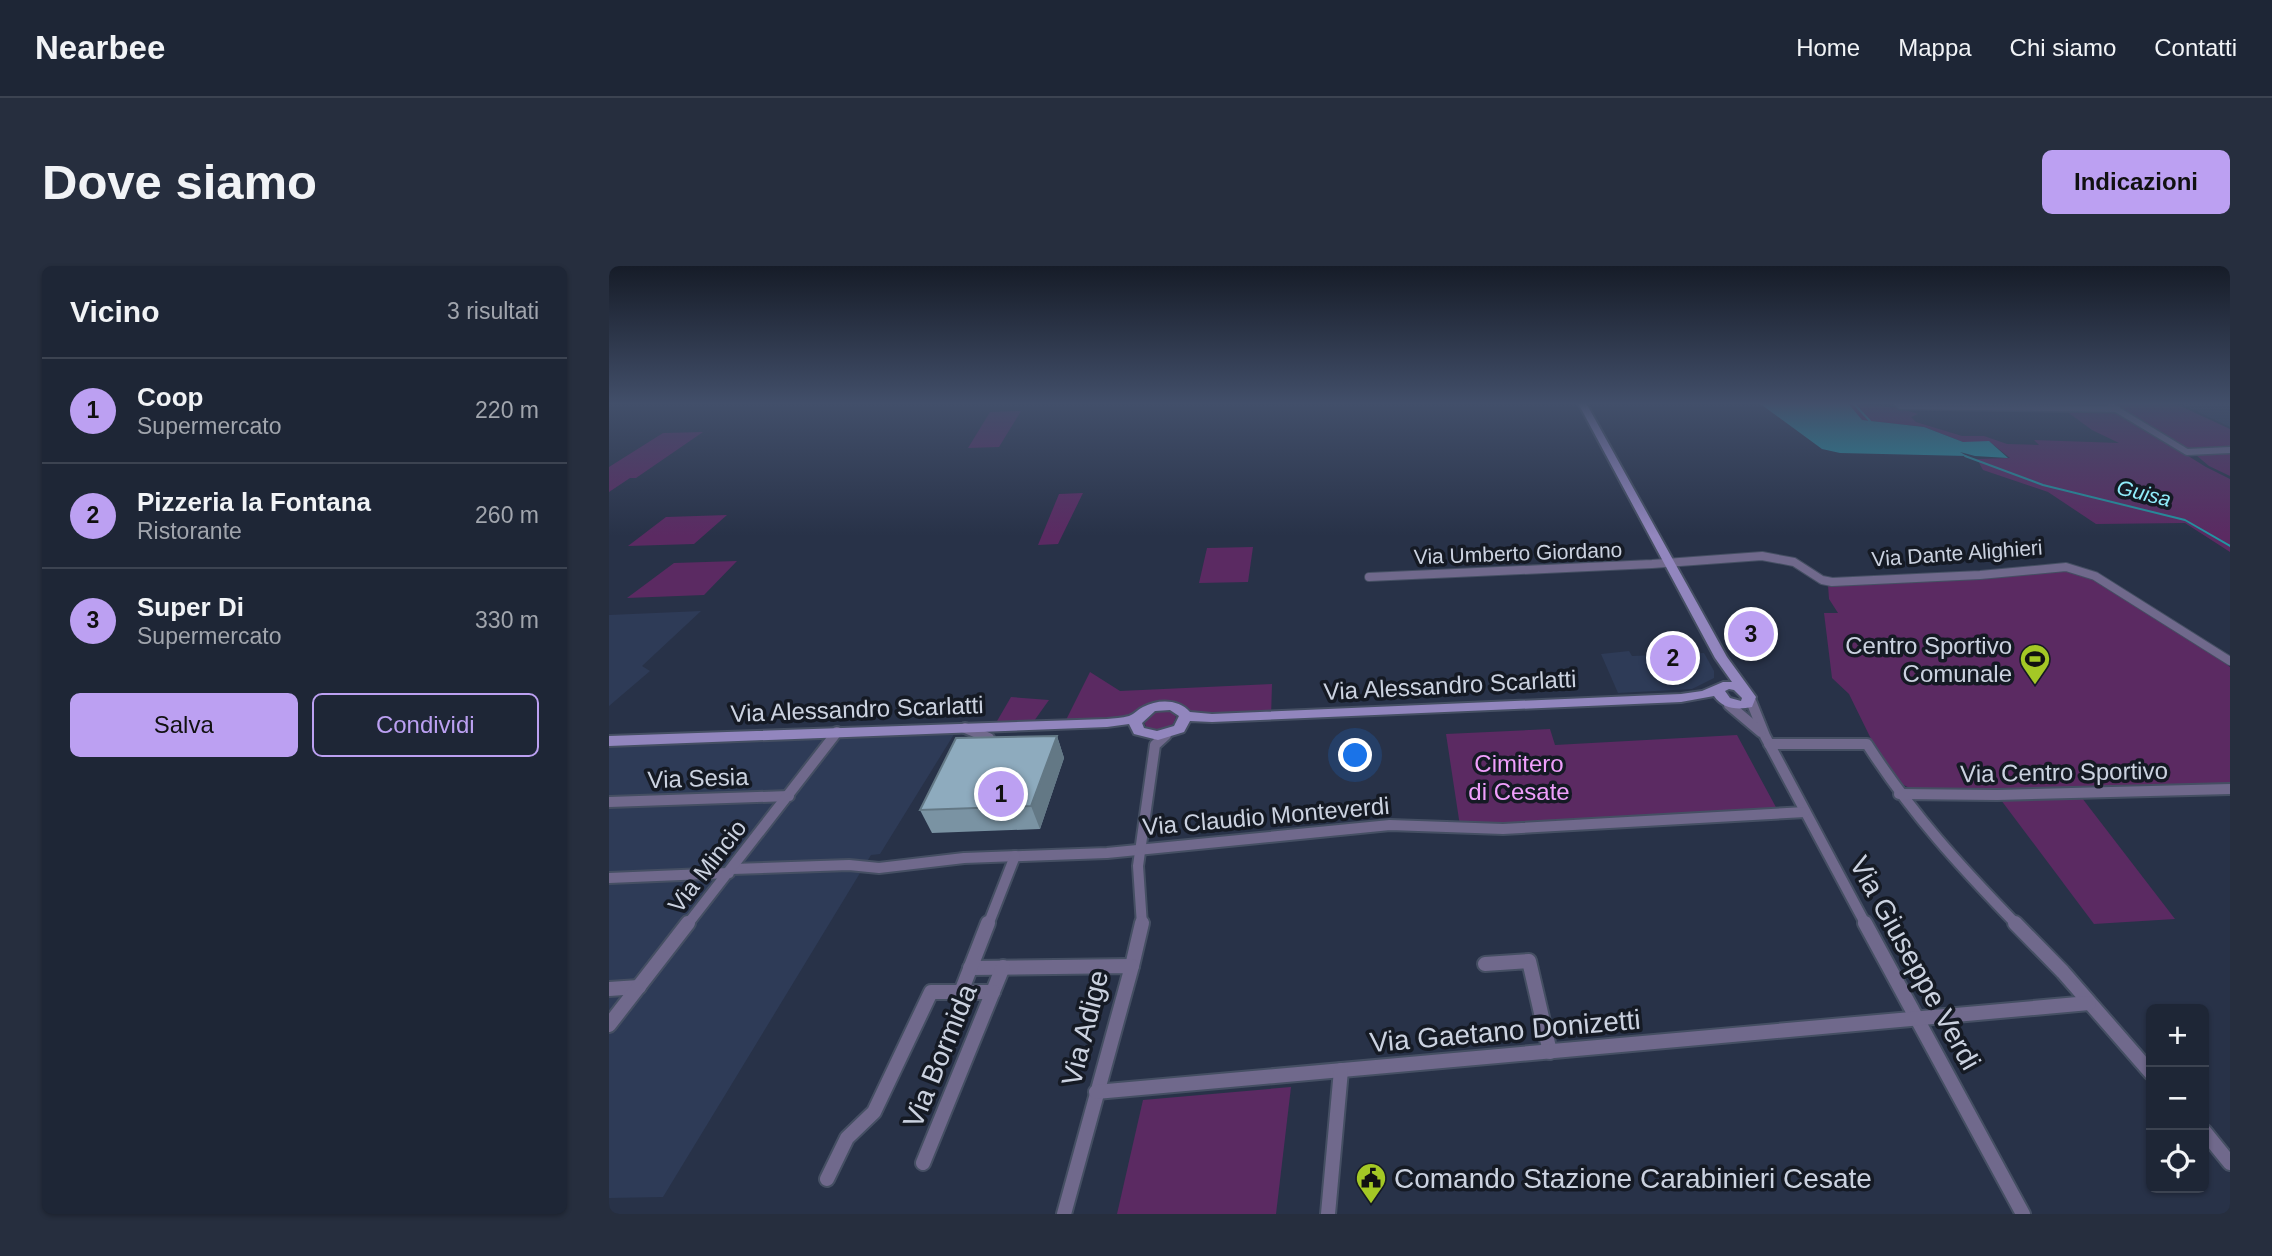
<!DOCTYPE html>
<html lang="it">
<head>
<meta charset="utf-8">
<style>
  :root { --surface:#1e2636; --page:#262e3e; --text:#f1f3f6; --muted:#a1a5ad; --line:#3c4351; --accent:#bca0f2 }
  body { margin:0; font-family:Helvetica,sans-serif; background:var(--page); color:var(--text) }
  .controls { position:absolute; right:21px; bottom:21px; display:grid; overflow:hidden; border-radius:10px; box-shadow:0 2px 5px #0004 }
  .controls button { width:63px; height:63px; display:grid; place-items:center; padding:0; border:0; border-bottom:2px solid var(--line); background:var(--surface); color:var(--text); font:35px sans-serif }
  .you { position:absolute; left:747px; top:490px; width:24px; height:24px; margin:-18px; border:5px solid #fff; border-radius:50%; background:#1a73e8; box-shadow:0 0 0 10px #1a73e833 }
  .badge { display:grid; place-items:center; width:46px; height:46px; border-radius:50%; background:var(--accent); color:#111; font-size:23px; font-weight:700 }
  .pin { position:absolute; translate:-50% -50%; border:4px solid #fff; box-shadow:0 2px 7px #0006 }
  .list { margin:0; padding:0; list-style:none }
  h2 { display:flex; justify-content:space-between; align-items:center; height:91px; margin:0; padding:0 28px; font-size:30px }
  h2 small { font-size:23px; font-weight:400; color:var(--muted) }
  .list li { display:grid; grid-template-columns:46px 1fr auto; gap:21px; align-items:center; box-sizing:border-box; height:105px; padding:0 28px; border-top:2px solid var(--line) }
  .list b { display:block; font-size:26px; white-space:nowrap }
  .list p { margin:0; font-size:23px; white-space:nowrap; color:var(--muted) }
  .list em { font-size:23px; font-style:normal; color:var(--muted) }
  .actions { display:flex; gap:14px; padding:21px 28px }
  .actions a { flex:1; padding:16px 0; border:2px solid var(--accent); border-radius:10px; text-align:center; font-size:24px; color:var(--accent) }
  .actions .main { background:var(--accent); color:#111 }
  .icon { flex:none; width:38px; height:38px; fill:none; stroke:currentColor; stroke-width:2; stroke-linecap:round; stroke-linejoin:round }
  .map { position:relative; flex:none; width:1621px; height:948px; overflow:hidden; border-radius:10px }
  header { display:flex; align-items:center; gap:42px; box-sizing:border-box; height:98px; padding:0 35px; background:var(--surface); border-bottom:2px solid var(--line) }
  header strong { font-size:33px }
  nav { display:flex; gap:38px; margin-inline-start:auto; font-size:24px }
  .intro { display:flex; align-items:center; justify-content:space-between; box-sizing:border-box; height:168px; padding:0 42px }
  h1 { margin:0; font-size:49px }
  .button { padding:18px 32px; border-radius:10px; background:var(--accent); color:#111; font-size:24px; font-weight:700 }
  main { display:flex; gap:42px; padding:0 42px }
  aside { flex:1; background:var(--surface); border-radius:10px; box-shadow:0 2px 5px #0004 }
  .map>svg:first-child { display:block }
</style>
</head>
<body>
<header>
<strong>Nearbee</strong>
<nav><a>Home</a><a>Mappa</a><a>Chi siamo</a><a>Contatti</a></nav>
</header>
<div class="intro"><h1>Dove siamo</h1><a class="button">Indicazioni</a></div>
<main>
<aside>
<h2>Vicino<small>3 risultati</small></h2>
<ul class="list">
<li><span class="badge">1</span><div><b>Coop</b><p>Supermercato</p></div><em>220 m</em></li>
<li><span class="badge">2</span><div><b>Pizzeria la Fontana</b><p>Ristorante</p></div><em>260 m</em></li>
<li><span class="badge">3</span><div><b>Super Di</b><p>Supermercato</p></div><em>330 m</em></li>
</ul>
<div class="actions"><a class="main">Salva</a><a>Condividi</a></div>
</aside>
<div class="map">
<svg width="1621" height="948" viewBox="0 0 1621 948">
  <rect width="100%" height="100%" fill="#283248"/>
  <g fill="#2e3b57">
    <polygon points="1570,137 1621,137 1621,161"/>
    <polygon points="92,345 33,400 41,405 0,440 0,349"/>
    <polygon points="1020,385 1023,390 1095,387 1105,405 1105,412 1083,423 1009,427 992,388"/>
    <polygon points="347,465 271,588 262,589 54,931 0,932 0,481"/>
  </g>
  <g fill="#5b2a62">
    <polygon points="1239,137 1290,142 1309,148 1302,151 1307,156 1353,170 1375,170 1398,178 1430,179 1425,174 1510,177 1483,164 1457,145 1507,145 1597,201 1621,213 1621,286 1576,257 1487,258 1439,226 1374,204 1368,193 1401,192 1381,176 1354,176 1315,161 1252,154"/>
    <polygon points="1505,137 1565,137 1621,163 1621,210 1600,200 1581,184"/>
    <polygon points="412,145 390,181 359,182 381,146"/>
    <polygon points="94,166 27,212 21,212 0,226 0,201 54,167"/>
    <polygon points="474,227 449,278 429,279 450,228"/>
    <polygon points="118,249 85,278 19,280 57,251"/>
    <polygon points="644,281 639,316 590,317 598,282"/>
    <polygon points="128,295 95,329 18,332 65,297"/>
    <polygon points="1456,303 1476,307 1598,383 1621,401 1621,519 1321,525 1304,524 1289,516 1266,481 1240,428 1223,412 1215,347 1229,347 1220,333 1219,319"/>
    <polygon points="481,406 511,425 663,418 662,452 564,447 567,451 564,458 551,464 538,462 535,456 545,446 530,445 511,452 456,456"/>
    <polygon points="402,431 440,434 420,462 384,462"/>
    <polygon points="941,463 946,479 1128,469 1169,545 950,558 949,554 851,560 837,468"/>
    <polygon points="1473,532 1566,653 1485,658 1392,534"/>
    <polygon points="682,821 667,948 508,948 534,834"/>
  </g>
  <polygon fill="#2294a2" points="1150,137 1239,137 1253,154 1315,161 1354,176 1380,175 1399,192 1366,190 1351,186 1358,190 1231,187 1213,183"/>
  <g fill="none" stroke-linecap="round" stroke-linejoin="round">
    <g stroke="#2294a2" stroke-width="2">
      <polyline points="1244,137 1261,155"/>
      <polyline points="1356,190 1434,219 1576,254 1621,280"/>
    </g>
    <g stroke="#454f63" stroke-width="9">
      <g id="street-far3">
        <polyline points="1288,137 1291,140 1508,143"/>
        <polyline points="1502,140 1578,186 1621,184"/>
      </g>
    </g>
    <g stroke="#454f63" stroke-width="10">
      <g id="street-far2">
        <polyline points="760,311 1043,298 1153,290 1185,296 1213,314 1223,316 1371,309 1457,301 1486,310 1621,395"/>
        <polyline points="1140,431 1142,437"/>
      </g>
    </g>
    <g stroke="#454f63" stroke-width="14">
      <g id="street-far1">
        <polyline points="1142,435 1156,470 1257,659"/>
        <polyline points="1120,439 1152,466"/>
        <polyline points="356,462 380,472"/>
        <path d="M1160,478H1258C1303,548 1350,599 1408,659"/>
        <polyline points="1290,528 1388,529 1621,523"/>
        <polyline points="0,536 180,530"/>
        <polyline points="123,603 240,599 270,602 355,592 498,587 781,559 894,563 1196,546"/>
        <polyline points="0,612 120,607"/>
        <polyline points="78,659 228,466"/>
        <polyline points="379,659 406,590"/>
        <polyline points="533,659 529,600 546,479 557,469"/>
      </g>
    </g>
    <g stroke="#454f63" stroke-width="18">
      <g id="street">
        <polyline points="1256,657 1414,948"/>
        <polyline points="1406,657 1454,706 1542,807"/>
        <polyline points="876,698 920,695 941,786"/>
        <polyline points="523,700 533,657"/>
        <polyline points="361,702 523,700 455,948"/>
        <polyline points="0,723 30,721"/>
        <polyline points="352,726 379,657"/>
        <polyline points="0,759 79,657"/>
        <polyline points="487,826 1480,737"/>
        <polyline points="1595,865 1621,897"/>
        <polyline points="314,897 394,701"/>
        <polyline points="218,913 238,872 265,846 322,726 384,726"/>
        <polyline points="719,948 732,804"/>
      </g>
    </g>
    <g stroke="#454f63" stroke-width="4">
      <path id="secondary" d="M969,137H977L1118,391L1147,431L1143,441C1128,444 1114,443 1105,430L1072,436L603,456L581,455L575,466L549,474L525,468L520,458L498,461L0,480V470L498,453C505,452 513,452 520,450C526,448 529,443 534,441C549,433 570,433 581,446L603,448L1072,428L1093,425L1114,416H1123L1106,392ZM1120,423L1125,424L1133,432L1132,435L1121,432L1116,425ZM561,444L570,450L565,460L548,465L535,462L533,457L546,445Z"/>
    </g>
    <use href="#street-far3" stroke="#70698c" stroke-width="6"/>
    <use href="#street-far2" stroke="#70698c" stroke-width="8"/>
    <use href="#street-far1" stroke="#70698c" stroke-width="10"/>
    <use href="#street" stroke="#70698c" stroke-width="14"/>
    <use href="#secondary" fill="#9286be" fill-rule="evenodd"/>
  </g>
  <polygon fill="#7a93a3" points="448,470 455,492 431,563 323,567 311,544"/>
  <polygon fill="#637885" points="448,470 455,492 431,563 422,540"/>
  <polygon fill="#8eabbe" stroke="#637885" stroke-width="2" points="448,470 422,540 311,544 347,472"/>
  <linearGradient id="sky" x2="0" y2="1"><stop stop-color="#161c28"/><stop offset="0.51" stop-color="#424f6a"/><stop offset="1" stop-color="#424f6a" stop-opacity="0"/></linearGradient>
  <rect width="1621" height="270" fill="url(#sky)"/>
  <defs>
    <g id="stadium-pin" transform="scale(1.575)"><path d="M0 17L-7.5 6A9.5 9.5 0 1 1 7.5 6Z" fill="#a4c825" stroke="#151a24"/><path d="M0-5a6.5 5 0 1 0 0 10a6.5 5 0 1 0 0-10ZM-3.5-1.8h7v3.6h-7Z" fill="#111"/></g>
    <g id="civic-pin" transform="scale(1.575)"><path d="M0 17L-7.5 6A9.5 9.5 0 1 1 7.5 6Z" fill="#a4c825" stroke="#151a24"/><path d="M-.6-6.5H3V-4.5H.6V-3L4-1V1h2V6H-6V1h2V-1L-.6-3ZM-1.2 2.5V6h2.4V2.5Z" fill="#111"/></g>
  </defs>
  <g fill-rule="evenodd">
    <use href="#stadium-pin" x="1426" y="393"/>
    <use href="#civic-pin" x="762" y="912"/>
  </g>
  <g text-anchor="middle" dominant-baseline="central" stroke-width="7" stroke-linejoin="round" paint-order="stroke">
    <g font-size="21" font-style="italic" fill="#90edfb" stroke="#151a24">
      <text transform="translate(1535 227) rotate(14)">Guisa</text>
    </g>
    <g font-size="21" fill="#cbd2e0" stroke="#151a24">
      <text transform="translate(909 287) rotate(-2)">Via Umberto Giordano</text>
      <text transform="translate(1348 287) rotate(-4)">Via Dante Alighieri</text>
    </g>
    <g font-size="24" fill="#cbd2e0" stroke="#151a24" text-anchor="end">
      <text x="1403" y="379">Centro Sportivo<tspan x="1403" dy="28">Comunale</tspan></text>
    </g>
    <g font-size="24" fill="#cbd2e0" stroke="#151a24">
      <text transform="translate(841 419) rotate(-3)">Via Alessandro Scarlatti</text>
      <text transform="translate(248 443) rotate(-2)">Via Alessandro Scarlatti</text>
      <text transform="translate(1455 506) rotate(-1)">Via Centro Sportivo</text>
      <text transform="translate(89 512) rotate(-2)">Via Sesia</text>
      <text transform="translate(657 550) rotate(-5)">Via Claudio Monteverdi</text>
      <text transform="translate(98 600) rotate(-52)">Via Mincio</text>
    </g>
    <g font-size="24" fill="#f09ffc" stroke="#151a24">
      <text x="910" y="497">Cimitero<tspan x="910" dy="28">di Cesate</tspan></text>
    </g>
    <g font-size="28" fill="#cbd2e0" stroke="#151a24">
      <text transform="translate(1306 697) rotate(61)">Via Giuseppe Verdi</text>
      <text transform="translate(476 762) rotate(-76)">Via Adige</text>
      <text transform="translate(896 765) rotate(-5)">Via Gaetano Donizetti</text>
      <text transform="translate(331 790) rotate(-68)">Via Bormida</text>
    </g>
    <g font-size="28" fill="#cbd2e0" stroke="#151a24" text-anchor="start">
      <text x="785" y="912">Comando Stazione Carabinieri Cesate</text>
    </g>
  </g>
</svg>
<div class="controls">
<button>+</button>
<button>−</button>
<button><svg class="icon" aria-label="locate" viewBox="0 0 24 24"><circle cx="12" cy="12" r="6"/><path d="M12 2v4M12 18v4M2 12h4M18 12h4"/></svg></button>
</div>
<div class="you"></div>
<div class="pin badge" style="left:392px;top:528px">1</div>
<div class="pin badge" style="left:1064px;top:392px">2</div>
<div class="pin badge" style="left:1142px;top:368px">3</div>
</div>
</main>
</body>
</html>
